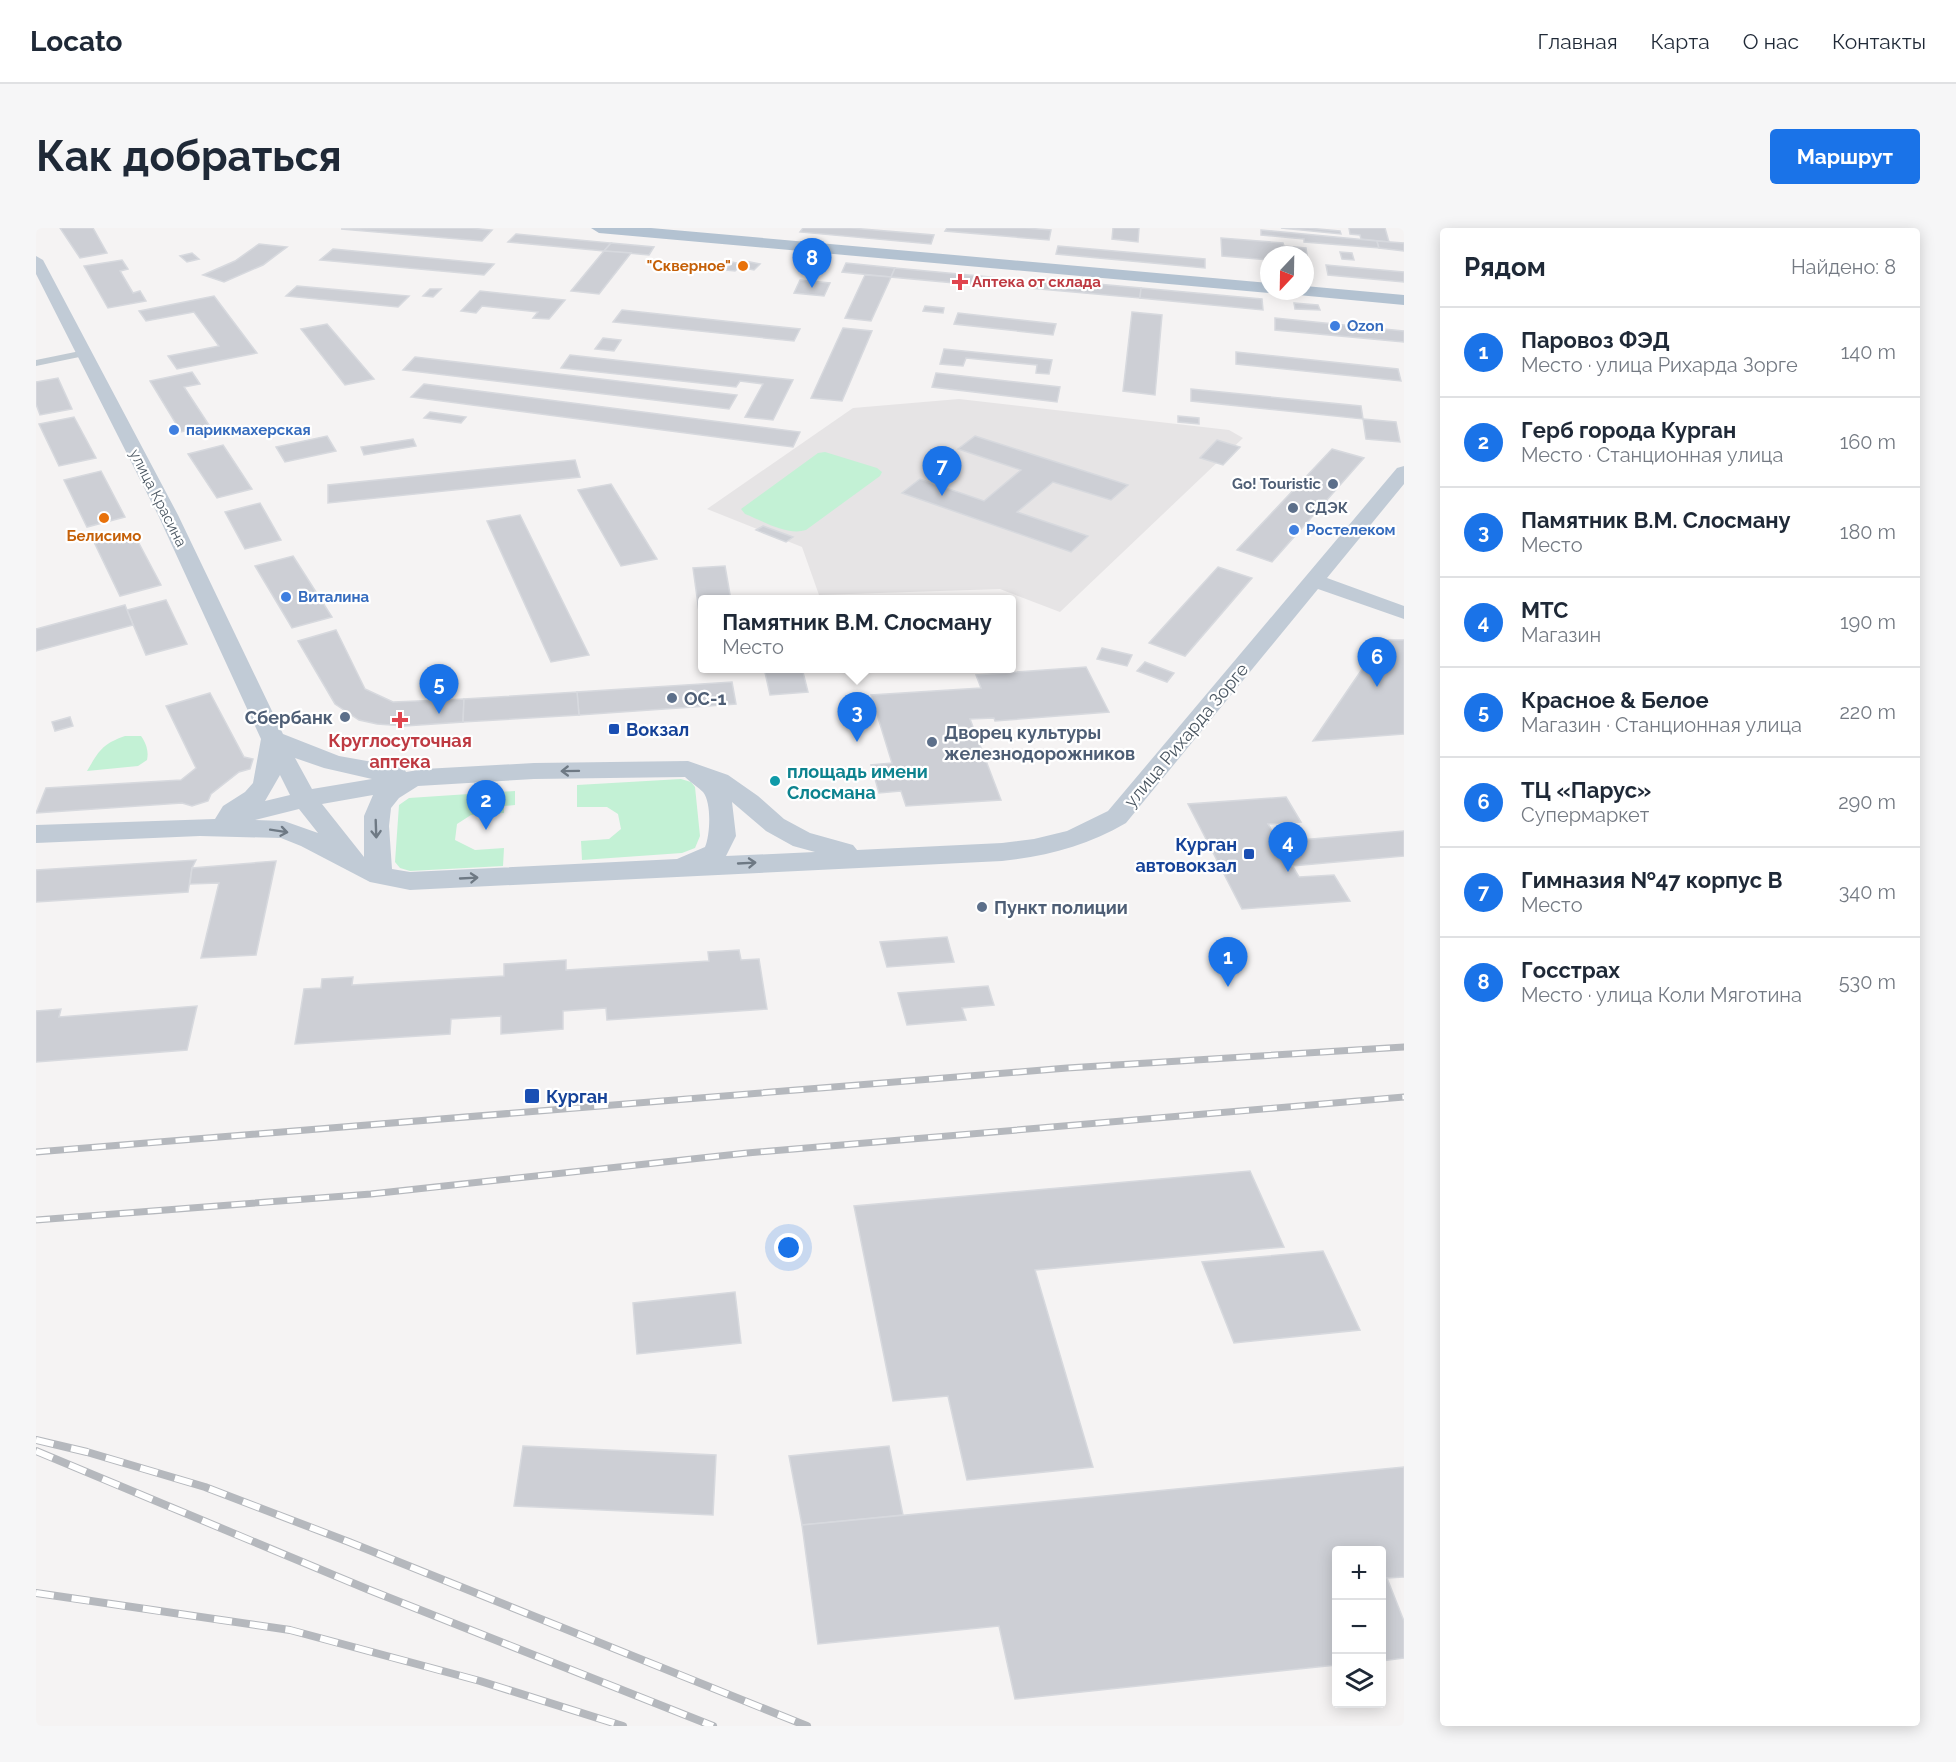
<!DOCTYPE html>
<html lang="ru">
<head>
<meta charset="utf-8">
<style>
  :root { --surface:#fff; --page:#f6f6f7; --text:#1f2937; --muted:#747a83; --line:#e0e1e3; --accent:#1a73e8 }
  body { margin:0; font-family:Raleway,sans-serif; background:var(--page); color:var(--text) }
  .controls { position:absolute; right:18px; bottom:18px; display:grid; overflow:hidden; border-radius:6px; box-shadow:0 3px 15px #0003 }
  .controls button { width:54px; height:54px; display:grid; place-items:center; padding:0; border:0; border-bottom:2px solid var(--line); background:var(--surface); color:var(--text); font:30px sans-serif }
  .compass { position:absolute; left:1224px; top:18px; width:54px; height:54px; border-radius:50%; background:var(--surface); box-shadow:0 3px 15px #0003; rotate:202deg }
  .you { position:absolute; left:753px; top:1020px; width:21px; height:21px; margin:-15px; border:4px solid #fff; border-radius:50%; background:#1a73e8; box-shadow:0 0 0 9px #1a73e833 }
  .badge { display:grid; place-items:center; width:39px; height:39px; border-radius:50%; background:var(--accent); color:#fff; font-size:20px; font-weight:700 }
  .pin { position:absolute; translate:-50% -50px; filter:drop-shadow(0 2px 3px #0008) }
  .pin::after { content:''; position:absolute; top:32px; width:21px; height:18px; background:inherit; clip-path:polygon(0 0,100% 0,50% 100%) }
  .popup { position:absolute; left:662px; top:367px; width:318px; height:78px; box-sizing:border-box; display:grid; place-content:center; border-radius:6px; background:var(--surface); filter:drop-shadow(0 2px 4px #0005); font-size:20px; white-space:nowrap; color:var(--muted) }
  .popup b { font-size:22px; color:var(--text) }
  .popup::after { content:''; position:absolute; left:50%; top:100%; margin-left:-12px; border:12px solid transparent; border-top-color:var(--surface) }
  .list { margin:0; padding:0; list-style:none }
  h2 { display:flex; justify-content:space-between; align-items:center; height:78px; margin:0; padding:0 24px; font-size:26px }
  h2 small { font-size:20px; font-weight:400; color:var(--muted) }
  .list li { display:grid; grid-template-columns:39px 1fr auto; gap:18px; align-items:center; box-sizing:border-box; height:90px; padding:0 24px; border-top:2px solid var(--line) }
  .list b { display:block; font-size:22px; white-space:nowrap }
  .list p { margin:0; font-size:20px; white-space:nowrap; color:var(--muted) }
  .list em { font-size:20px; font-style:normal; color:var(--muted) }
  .icon { flex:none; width:33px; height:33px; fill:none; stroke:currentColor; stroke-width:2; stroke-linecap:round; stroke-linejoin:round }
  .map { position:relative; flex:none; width:1368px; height:1498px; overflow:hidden; border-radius:6px }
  header { display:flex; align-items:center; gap:36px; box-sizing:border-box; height:84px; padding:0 30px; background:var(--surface); border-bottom:2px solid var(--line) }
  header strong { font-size:28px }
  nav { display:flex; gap:33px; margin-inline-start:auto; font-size:21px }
  .intro { display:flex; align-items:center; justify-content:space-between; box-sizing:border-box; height:144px; padding:0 36px }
  h1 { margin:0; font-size:42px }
  .button { padding:15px 27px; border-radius:6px; background:var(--accent); color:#fff; font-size:21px; font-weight:700 }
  main { display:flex; gap:36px; padding:0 36px }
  aside { flex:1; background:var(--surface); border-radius:6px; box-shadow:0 3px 15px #0003 }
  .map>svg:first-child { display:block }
</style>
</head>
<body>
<header>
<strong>Locato</strong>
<nav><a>Главная</a><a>Карта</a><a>О нас</a><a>Контакты</a></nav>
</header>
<div class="intro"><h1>Как добраться</h1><a class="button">Маршрут</a></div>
<main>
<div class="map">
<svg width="1368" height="1498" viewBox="0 0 1368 1498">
  <rect width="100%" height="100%" fill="#f5f3f3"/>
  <polygon fill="#e6e4e5" points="923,171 1193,202 1207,210 1024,384 964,361 783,367 766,319 671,281 817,180"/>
  <g fill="#c3f1d5">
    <path d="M789,224L841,240L846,244L844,248L770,302C751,308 727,293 709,286L705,281L782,225Z"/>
    <path d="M89,508H105C110,515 113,523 111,532L102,538L51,543C63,523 66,516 89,508Z"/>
    <polygon points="645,551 655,554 659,559 664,608 659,620 646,625 546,632 545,613 573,611 585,601 582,586 571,579 541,579 541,557"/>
    <polygon points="479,563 479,577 468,578 468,585 435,587 421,596 419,612 439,622 468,620 467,638 374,643 364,640 359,634 363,577 373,570"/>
  </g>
  <g fill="#cdcfd5" stroke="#d7d9de" stroke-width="1.5">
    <polygon points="24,0 57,0 71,25 44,30"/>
    <polygon points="433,0 456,2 446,13 305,1"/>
    <polygon points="767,0 815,0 898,7 895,16 764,4"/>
    <polygon points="911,0 989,0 1015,2 1013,12 909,3"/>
    <polygon points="1077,0 1103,0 1102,14 1076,11"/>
    <polygon points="1272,0 1304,3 1305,6 1245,0"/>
    <polygon points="1313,0 1349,0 1353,14 1325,11 1324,7 1314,6"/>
    <polygon points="1225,2 1341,13 1343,20 1268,14 1268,11 1225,7"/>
    <polygon points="480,6 575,15 568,23 472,14"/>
    <polygon points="1185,10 1247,15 1248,18 1270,20 1273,40 1269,39 1269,27 1233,27 1233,32 1186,28"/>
    <polygon points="1341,13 1368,15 1368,23 1343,20"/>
    <polygon points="575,15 618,19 613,27 568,23"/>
    <polygon points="223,16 251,19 227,37 188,54 167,47 199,33"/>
    <polygon points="1022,18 1169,31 1169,40 1020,26"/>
    <polygon points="297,21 458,36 448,47 284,32"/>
    <polygon points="568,23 595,25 563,66 535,63"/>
    <polygon points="1304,24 1316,25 1318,32 1306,31"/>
    <polygon points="156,25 163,31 151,34 144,28"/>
    <polygon points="86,32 92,41 84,43 97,65 104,63 110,73 72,80 48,38"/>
    <polygon points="709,33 724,36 718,42 703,39 699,43 689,42 696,34 706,36"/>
    <polygon points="810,35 859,40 855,49 806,44"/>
    <polygon points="1290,37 1368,44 1368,54 1292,47"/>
    <polygon points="859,40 964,50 961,59 855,49"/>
    <polygon points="829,47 855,49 835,93 809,90"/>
    <polygon points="995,50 1105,60 1104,70 993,60"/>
    <polygon points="764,52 794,55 788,68 758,65"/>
    <polygon points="261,58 373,68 362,79 250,68"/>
    <polygon points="1105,60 1226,71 1227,82 1104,70"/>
    <polygon points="394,61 405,61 397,69 387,68"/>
    <polygon points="444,63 529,72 513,91 497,90 502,84 446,78 440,85 425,83"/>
    <polygon points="178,68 221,125 141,141 132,128 183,118 158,84 110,93 103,83"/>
    <polygon points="1258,75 1282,77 1284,82 1259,81"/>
    <polygon points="889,78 908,80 907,85 887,83"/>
    <polygon points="586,82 764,101 758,113 577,94"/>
    <polygon points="1096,84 1126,87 1119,167 1087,163"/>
    <polygon points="922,85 1020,96 1017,107 918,96"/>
    <polygon points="1239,90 1368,103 1368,114 1239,102"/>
    <polygon points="291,96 338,151 309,157 265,101"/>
    <polygon points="807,100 836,103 806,173 775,170"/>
    <polygon points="567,110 585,112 578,123 559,121"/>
    <polygon points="908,121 1016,132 1013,146 1000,145 1001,137 930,130 927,138 904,136"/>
    <polygon points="1200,124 1362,141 1365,153 1200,136"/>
    <polygon points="534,127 757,152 737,192 709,189 727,156 704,153 700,159 525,140"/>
    <polygon points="379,129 701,167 693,181 367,142"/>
    <polygon points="156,144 164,156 148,159 173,197 145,204 114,153"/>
    <polygon points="900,145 1024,159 1021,174 896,159"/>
    <polygon points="22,150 36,181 4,187 0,176 0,154"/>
    <polygon points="388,156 764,204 757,219 375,169"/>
    <polygon points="1155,161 1325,178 1327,191 1155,173"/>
    <polygon points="394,184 430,189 425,195 388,190"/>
    <polygon points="1142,188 1163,190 1163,196 1142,194"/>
    <polygon points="38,189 60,230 23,238 3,196"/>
    <polygon points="1327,191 1360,194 1364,214 1330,211"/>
    <polygon points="291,208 300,223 249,234 240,219"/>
    <polygon points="939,208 1092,257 1075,272 1017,254 981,284 1052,308 1035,324 866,265 884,251 948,273 985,242 922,221"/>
    <polygon points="377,211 380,218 328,227 325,219"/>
    <polygon points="1181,212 1204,219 1187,237 1164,230"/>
    <polygon points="187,217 216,261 181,270 152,226"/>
    <polygon points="1296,221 1328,230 1236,334 1201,322"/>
    <polygon points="539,232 544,249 292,275 292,257"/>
    <polygon points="65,243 89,289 51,299 28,252"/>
    <polygon points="575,256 621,331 585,338 542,262"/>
    <polygon points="224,275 245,312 209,321 189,284"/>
    <polygon points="484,287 553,427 515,434 451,293"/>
    <polygon points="727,298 757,309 750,314 720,302"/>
    <polygon points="97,304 125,357 84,368 58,314"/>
    <polygon points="257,328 296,389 256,400 219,338"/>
    <polygon points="689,338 695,372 666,372 666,406 657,340"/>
    <polygon points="1182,339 1216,350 1149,428 1113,415"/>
    <polygon points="130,372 151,416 110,427 91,382"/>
    <polygon points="89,377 97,397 0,423 0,401"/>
    <polygon points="300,402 329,461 357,474 428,471 427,494 369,498 341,496 323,492 299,476 262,413"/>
    <polygon points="1346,412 1368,412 1368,506 1277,513"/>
    <polygon points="1066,420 1096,427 1091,438 1061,431"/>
    <polygon points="1109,434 1138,445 1131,454 1101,443"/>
    <polygon points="1050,439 1073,484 959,493 958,490 934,491 965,572 870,578 865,563 843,565 835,537 856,535 835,467 945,460 940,447"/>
    <polygon points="728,440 766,440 772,464 734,467"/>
    <polygon points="696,454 700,476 543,487 541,464"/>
    <polygon points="541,464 543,487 427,494 428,471"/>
    <polygon points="174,465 208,529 217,531 214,541 203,544 175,566 172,573 156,578 146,575 0,585 10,560 145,552 160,540 130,478"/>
    <polygon points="34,489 37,498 19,503 16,494"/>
    <polygon points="1250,569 1265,594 1232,596 1263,649 1298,647 1314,673 1206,681 1152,576"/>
    <polygon points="1368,603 1368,628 1256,638 1242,614"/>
    <polygon points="160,632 156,640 152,664 0,674 0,642"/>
    <polygon points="240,633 220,727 165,730 183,655 154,656 156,640"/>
    <polygon points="911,709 918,734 851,739 844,714"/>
    <polygon points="703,722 705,732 723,731 731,781 571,792 570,780 527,783 527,801 465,806 465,788 415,791 414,806 259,816 268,761 285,760 286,751 317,749 316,757 468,748 468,736 530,732 530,742 673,733 672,724"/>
    <polygon points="952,758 958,777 926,780 930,792 871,797 862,765"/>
    <polygon points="161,778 151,822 0,834 0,783 25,781 23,789"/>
    <polygon points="1214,943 1248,1019 999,1042 1057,1239 931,1252 912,1168 857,1173 818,978"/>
    <polygon points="1287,1023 1324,1102 1198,1115 1166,1034"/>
    <polygon points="699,1064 705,1115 601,1126 597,1075"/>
    <polygon points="487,1218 680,1227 677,1287 478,1278"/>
    <polygon points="853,1218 867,1287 766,1297 753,1228"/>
    <polygon points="1368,1239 1368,1349 1351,1350 1368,1393 1368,1430 1346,1433 1346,1322 1300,1322 1300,1437 979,1471 963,1398 782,1416 766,1297"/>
  </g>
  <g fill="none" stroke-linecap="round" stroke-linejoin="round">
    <polygon fill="#c1cad2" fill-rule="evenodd" points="49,122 55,125 53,127 0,138 0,132"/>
    <path fill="#c1cbd6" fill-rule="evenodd" d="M0,28L7,32L142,287L247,506L303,528L359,538L368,540L370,544L388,541L498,535L652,533L692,547L722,568L748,591L774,605L817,617L821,622L966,615L998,611L1031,603L1072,583L1361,240L1368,238V256L1291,350L1368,378V391L1282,361L1090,595C1051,618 1011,628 966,633L374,662L334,654L265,618L245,610L164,608L0,615V597L179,591L187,578L209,564L217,555L225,511L122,287L0,46ZM259,530L288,540L336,551L276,561ZM244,547L254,567L229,573ZM649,549C654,554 662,559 667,564C676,575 674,608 669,619L641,631L374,644L356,641L353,598L355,580L363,570L382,558L498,551ZM337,567L328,588V629L286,576ZM696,574L730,603L757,618L779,624L690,628L700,608ZM263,581L282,605L248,593L219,592Z"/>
    <g fill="#b3c2d1" fill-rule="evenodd">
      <polygon points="555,0 615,0 1233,55 1233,63 1239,63 1233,65 563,5"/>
      <polygon points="1269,58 1368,67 1368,77 1262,67 1260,63 1269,63"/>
    </g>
    <g stroke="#b5b8bd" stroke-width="7">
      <g id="rail-far1">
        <polyline points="0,924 1031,840 1368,819"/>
        <polyline points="0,992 335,966 711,925 1368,869"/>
      </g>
    </g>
    <g stroke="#b5b8bd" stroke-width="8">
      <g id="rail">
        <polyline points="0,1212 51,1224 169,1259 313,1314 771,1498"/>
        <polyline points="0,1223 331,1361 677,1498"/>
        <polyline points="0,1365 254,1402 444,1453 587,1498"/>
      </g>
    </g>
    <use href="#rail-far1" stroke="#fff" stroke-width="4.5" stroke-dasharray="14" stroke-linecap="butt"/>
    <use href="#rail" stroke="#fff" stroke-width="6" stroke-dasharray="18" stroke-linecap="butt"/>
  </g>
  <defs><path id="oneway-shaft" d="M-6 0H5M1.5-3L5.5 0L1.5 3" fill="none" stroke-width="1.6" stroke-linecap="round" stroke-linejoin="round" transform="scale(1.5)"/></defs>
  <g stroke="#6e7984">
    <use href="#oneway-shaft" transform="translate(534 543) rotate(179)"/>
    <use href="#oneway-shaft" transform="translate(340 601) rotate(88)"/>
    <use href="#oneway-shaft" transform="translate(243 603) rotate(9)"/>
    <use href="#oneway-shaft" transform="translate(711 635) rotate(-3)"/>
    <use href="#oneway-shaft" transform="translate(433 650) rotate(-3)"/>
  </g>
  <g fill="#e8710a" stroke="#fff" stroke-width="2">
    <circle cx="707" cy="38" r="6"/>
    <circle cx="68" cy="290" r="6"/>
  </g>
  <g fill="#e0444e" stroke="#fff" stroke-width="2">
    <path d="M921 45h6v6h6v6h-6v6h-6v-6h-6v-6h6z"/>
    <path d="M361 483h6v6h6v6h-6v6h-6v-6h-6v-6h6z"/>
  </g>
  <g fill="#3f7fe0" stroke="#fff" stroke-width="2">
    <circle cx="1299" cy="98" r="6"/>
    <circle cx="138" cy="202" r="6"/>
    <circle cx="1258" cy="302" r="6"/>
    <circle cx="250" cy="369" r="6"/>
  </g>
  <g fill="#5c6f8a" stroke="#fff" stroke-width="2">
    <circle cx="1297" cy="256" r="6"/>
    <circle cx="1257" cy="280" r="6"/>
    <circle cx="636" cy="470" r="6"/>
    <circle cx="309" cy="489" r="6"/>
    <circle cx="896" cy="514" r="6"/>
    <circle cx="946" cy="679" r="6"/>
  </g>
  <g fill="#1a4fb4" stroke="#fff" stroke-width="2">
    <rect x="572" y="495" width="12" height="12" rx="3"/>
    <rect x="1207" y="620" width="12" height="12" rx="3"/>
    <rect x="488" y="860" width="16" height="16" rx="3"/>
  </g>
  <circle fill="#0f9aa8" stroke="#fff" stroke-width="2" cx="739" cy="553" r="6"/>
  <g text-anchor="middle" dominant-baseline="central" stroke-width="4.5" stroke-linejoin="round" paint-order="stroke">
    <g font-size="15" font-weight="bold" fill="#c56008" stroke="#fff" text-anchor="end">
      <text x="695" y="38">"Скверное"</text>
      <text x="68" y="308" text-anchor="middle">Белисимо</text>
    </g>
    <g font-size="15" font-weight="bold" fill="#be3a42" stroke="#fff" text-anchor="start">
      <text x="936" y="54">Аптека от склада</text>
    </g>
    <g font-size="15" font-weight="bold" fill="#366cbe" stroke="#fff" text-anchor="start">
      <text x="1311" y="98">Ozon</text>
      <text x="150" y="202">парикмахерская</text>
      <text x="1270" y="302">Ростелеком</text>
      <text x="262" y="369">Виталина</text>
    </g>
    <g font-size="15" font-weight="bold" fill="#4e5e75" stroke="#fff" text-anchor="end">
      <text x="1285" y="256">Go! Touristic</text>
      <text x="1269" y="280" text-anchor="start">СДЭК</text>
    </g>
    <g font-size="15" fill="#4a5661" stroke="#fff">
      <text transform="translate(122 270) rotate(63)">улица Красина</text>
    </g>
    <g font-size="18" font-weight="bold" fill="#4e5e75" stroke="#fff" text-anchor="start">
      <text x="648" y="470">ОС-1</text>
      <text x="297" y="489" text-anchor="end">Сбербанк</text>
      <text x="908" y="504">Дворец культуры<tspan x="908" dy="21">железнодорожников</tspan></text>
      <text x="958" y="679">Пункт полиции</text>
    </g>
    <g font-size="18" font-weight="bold" fill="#164399" stroke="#fff" text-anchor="start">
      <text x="590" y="501">Вокзал</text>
      <text x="1201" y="616" text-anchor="end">Курган<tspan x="1201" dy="21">автовокзал</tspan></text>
      <text x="510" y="868">Курган</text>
    </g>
    <g font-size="18" fill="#4a5661" stroke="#fff">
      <text transform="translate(1150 507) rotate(-50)">улица Рихарда Зорге</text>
    </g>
    <g font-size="18" font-weight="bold" fill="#be3a42" stroke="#fff">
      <text x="364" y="512">Круглосуточная<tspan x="364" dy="21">аптека</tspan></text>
    </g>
    <g font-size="18" font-weight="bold" fill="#0d838f" stroke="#fff" text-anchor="start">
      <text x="751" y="543">площадь имени<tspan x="751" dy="21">Слосмана</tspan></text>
    </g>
  </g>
</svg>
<div class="controls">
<button>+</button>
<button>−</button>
<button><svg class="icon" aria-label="layers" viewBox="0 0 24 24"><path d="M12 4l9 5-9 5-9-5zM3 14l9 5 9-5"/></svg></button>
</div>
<svg class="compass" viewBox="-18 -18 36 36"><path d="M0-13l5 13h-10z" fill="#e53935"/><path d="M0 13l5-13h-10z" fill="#747a83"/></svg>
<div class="you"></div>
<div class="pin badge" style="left:1192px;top:759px">1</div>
<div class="pin badge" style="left:450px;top:602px">2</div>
<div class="pin badge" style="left:821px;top:514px">3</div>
<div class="popup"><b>Памятник В.М. Слосману</b>Место</div>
<div class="pin badge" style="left:1252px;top:644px">4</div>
<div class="pin badge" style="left:403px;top:486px">5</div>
<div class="pin badge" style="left:1341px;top:459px">6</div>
<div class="pin badge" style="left:906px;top:268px">7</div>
<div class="pin badge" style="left:776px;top:60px">8</div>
</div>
<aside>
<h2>Рядом<small>Найдено: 8</small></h2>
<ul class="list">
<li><span class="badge">1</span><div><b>Паровоз ФЭД</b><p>Место · улица Рихарда Зорге</p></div><em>140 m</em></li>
<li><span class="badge">2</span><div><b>Герб города Курган</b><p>Место · Станционная улица</p></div><em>160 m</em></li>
<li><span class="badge">3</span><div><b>Памятник В.М. Слосману</b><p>Место</p></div><em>180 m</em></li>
<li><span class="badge">4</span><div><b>МТС</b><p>Магазин</p></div><em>190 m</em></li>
<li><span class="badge">5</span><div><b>Красное &amp; Белое</b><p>Магазин · Станционная улица</p></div><em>220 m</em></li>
<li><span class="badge">6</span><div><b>ТЦ «Парус»</b><p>Супермаркет</p></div><em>290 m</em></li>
<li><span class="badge">7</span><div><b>Гимназия №47 корпус В</b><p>Место</p></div><em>340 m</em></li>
<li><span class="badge">8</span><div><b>Госстрах</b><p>Место · улица Коли Мяготина</p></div><em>530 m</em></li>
</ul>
</aside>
</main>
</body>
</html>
